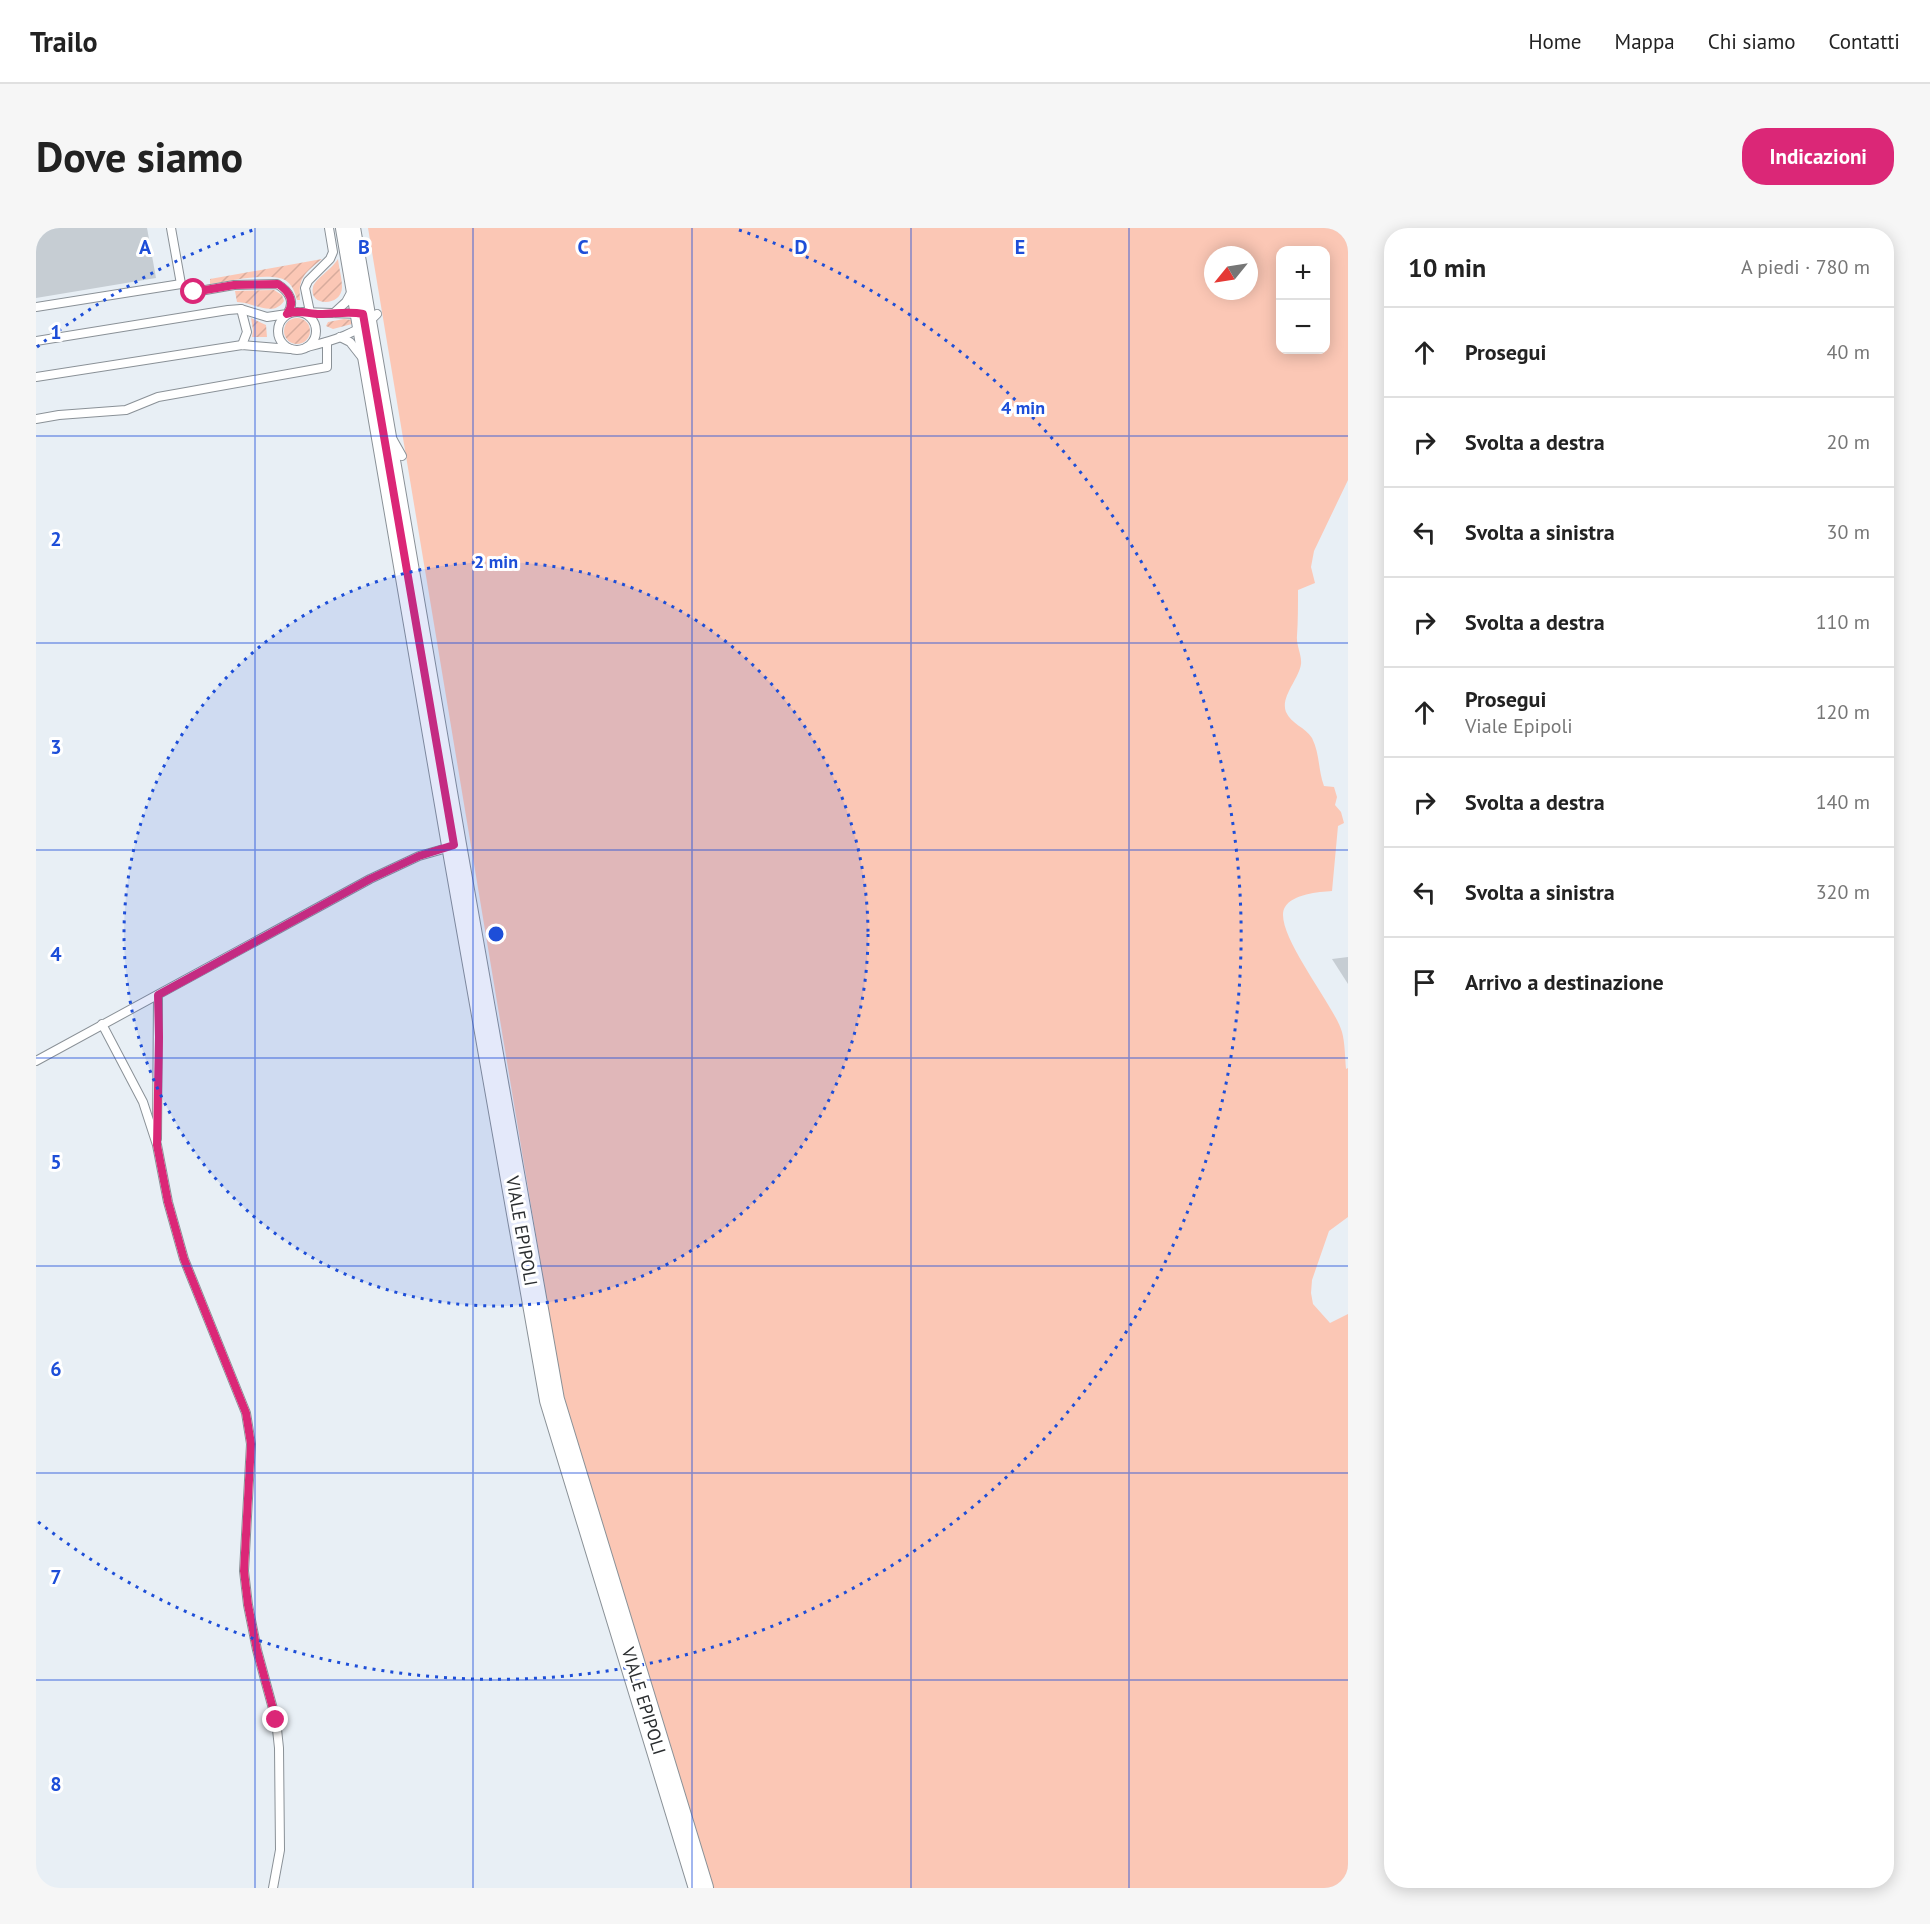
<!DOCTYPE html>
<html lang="it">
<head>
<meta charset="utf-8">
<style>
  :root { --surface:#fff; --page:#f6f6f6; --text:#222; --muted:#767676; --line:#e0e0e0; --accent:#db2777 }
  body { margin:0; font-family:"PT Sans",sans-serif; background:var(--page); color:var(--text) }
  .controls { position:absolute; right:18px; top:18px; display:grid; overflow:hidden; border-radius:12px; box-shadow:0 3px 15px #0003 }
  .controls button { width:54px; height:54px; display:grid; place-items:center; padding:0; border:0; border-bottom:2px solid var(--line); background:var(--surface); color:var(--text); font:30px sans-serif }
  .compass { position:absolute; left:1168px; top:18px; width:54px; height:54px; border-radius:50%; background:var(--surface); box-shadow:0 3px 15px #0003; rotate:240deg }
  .stop { position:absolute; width:18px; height:18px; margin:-14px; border:4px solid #db2777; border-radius:50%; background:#fff }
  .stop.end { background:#db2777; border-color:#fff; box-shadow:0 2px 6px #0008 }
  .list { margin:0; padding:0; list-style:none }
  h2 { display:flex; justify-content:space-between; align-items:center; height:78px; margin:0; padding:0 24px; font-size:26px }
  h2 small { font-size:20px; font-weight:400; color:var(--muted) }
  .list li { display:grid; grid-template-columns:39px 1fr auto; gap:18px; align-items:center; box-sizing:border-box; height:90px; padding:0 24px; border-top:2px solid var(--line) }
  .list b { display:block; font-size:22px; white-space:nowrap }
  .list p { margin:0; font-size:20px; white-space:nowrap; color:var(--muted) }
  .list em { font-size:20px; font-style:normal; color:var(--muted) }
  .icon { flex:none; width:33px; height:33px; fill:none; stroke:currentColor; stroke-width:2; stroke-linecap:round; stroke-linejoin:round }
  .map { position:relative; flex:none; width:1312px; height:1660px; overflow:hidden; border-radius:24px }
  header { display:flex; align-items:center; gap:36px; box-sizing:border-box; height:84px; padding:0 30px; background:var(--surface); border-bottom:2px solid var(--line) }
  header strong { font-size:28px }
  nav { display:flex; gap:33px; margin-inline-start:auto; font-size:21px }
  .intro { display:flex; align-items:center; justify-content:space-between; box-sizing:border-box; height:144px; padding:0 36px }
  h1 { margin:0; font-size:42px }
  .button { padding:15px 27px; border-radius:24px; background:var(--accent); color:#fff; font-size:21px; font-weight:700 }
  main { display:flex; gap:36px; padding:0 36px }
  aside { flex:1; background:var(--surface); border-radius:24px; box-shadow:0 3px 15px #0003 }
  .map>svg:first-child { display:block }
</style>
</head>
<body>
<header>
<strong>Trailo</strong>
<nav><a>Home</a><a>Mappa</a><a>Chi siamo</a><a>Contatti</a></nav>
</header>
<div class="intro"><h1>Dove siamo</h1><a class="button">Indicazioni</a></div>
<main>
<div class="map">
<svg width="1312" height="1660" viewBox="0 0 1312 1660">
  <defs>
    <pattern id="garden-furrows" width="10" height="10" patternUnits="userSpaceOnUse" patternTransform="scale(1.5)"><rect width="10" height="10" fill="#fbc7b5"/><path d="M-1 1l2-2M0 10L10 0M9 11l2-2" fill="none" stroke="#d7ab9c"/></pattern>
  </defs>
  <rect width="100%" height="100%" fill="#e8eff5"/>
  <path fill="#fbc7b5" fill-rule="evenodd" d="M332,0H1312V252L1278,323L1275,339L1279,355L1262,362C1262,378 1262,393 1261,408C1260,417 1266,427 1265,436C1263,451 1244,469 1250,484C1255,496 1269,499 1276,510C1284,526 1282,542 1288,558L1298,559L1301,569L1299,577L1305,584L1308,595L1302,598L1296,663C1282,664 1257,666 1249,679C1235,701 1299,778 1306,804C1309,815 1309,829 1310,841L1312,840V989L1293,1003L1276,1052L1275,1065L1277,1076L1294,1095L1312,1086V1660H678L529,1172L522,1140ZM1244,22H1290V122H1244ZM1177,27H1213V63H1177Z"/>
  <g fill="url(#garden-furrows)">
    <path d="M286,31C269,45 262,49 264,72H261C259,64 256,56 249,52C235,44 191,53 174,56V51Z"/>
    <path d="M302,31C303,40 306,50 306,59C306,79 272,79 277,59C279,51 295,42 302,31Z"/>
    <path d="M238,62L246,67L248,73C237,90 217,74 201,74L199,63Z"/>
    <polygon points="215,90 230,97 231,109 216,109 217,102"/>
    <circle cx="261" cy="103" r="13"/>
    <polygon points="308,91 316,92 316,96 297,101 290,98 292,94"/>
  </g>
  <g fill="#c6cdd3">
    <polygon points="0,0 111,0 120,50 0,70"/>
    <polygon points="1312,729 1312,756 1296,731"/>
  </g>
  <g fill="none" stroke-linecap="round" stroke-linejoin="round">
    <g stroke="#8a9197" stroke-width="10">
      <g id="lane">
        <polyline points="0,79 145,56"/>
        <polyline points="205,81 211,104 206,117"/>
        <circle cx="261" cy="103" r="19"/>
        <polyline points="267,84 324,86"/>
        <polyline points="298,85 310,74 317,61"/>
        <polyline points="275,89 269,60 272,53 294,31 297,24 293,0"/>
        <polyline points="304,109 314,114 325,128"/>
        <path d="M0,113L192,82L205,81L231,89L251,86C260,74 253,63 241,56L198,57L158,64L145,56L135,0"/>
        <path d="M271,119C296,113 324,105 341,86"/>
        <polyline points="0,149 206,117 254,121"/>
        <polyline points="0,191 23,187 90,182 122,169 291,139 291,114"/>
        <polyline points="357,212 366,228"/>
        <polyline points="66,796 107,874 121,917 132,974 148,1031 210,1185 215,1216 208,1343 212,1377 221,1422 240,1492 243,1520 244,1622 237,1660"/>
        <polyline points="0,833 334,651 383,628 418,618"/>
        <polyline points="121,911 122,767"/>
      </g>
    </g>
    <g stroke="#8a9197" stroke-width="26">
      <polyline id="secondary" points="312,0 418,617 516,1172 665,1660"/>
    </g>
    <use href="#lane" stroke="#fff" stroke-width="8"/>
    <use href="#secondary" stroke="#fff" stroke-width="24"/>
  </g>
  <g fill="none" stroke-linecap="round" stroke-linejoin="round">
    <path stroke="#db2777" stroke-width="8" d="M158,64L198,57L242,56C253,63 260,74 251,86C261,81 272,86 284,86C299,86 313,83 327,86L418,617L383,628L334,651L122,767L123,809L121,917L132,974L148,1031L210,1185L215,1216L208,1343L212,1377L221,1422L240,1492"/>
  </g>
  <path fill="none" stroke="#1d4ed8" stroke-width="1.5" stroke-opacity="0.55" d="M219,0V1660M437,0V1660M656,0V1660M875,0V1660M1093,0V1660M0,208H1312M0,415H1312M0,622H1312M0,830H1312M0,1038H1312M0,1245H1312M0,1452H1312"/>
  <circle cx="460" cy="706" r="372" fill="#1d4ed8" fill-opacity=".12"/>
  <g fill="none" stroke="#1d4ed8" stroke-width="3" stroke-dasharray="3 6">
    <circle cx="460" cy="706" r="372"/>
    <path d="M1 119A745 745 0 0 1 217 2M703 2A745 745 0 1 1 1 1293"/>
  </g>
  <g text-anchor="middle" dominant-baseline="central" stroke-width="6" stroke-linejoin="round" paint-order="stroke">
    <g font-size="18" fill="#2b2e30" stroke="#fff">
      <text transform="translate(486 1003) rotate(80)">VIALE EPIPOLI</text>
      <text transform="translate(608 1473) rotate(73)">VIALE EPIPOLI</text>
    </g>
  </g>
  <g font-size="20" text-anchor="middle" font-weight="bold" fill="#1d4ed8" stroke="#fff" stroke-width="6" stroke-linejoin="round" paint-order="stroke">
    <text x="109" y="26">A</text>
    <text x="328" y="26">B</text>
    <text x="547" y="26">C</text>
    <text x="765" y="26">D</text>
    <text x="984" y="26">E</text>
    <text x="20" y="111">1</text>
    <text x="20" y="318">2</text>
    <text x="20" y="526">3</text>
    <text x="20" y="733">4</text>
    <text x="20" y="941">5</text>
    <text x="20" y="1148">6</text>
    <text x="20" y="1356">7</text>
    <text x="20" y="1563">8</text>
  </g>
  <circle cx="460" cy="706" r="9" fill="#1d4ed8" stroke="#fff" stroke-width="3"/>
  <g font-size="18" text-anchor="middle" font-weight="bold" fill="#1d4ed8" stroke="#fff" stroke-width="6" stroke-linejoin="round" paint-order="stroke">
    <text x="987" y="186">4 min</text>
    <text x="460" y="340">2 min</text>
  </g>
</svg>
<div class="controls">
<button>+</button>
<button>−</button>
</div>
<svg class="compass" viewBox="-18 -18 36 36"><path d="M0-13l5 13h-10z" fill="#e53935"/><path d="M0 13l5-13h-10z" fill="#767676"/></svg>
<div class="stop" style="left:158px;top:64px"></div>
<div class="stop end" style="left:240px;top:1492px"></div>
</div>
<aside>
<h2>10 min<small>A piedi · 780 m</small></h2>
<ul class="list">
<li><svg class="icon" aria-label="ahead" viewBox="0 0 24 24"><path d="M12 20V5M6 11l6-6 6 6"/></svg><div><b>Prosegui</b></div><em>40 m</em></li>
<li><svg class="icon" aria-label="right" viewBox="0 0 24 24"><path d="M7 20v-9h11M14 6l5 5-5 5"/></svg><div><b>Svolta a destra</b></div><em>20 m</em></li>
<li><svg class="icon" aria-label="left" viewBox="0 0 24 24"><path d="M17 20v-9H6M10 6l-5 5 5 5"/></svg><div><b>Svolta a sinistra</b></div><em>30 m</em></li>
<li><svg class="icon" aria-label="right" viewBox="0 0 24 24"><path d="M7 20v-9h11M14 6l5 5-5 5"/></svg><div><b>Svolta a destra</b></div><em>110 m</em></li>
<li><svg class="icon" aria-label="ahead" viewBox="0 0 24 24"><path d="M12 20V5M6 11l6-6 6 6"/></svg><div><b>Prosegui</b><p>Viale Epipoli</p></div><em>120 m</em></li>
<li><svg class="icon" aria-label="right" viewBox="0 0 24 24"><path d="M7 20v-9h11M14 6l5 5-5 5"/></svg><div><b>Svolta a destra</b></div><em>140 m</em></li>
<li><svg class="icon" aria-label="left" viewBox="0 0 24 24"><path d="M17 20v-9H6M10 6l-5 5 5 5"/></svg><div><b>Svolta a sinistra</b></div><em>320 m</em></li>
<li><svg class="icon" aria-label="arrive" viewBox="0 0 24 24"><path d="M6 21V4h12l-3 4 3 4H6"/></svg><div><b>Arrivo a destinazione</b></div></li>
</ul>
</aside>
</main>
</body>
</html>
